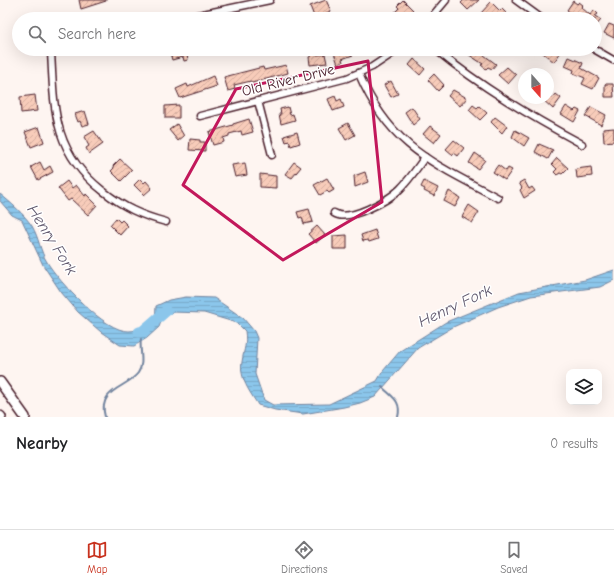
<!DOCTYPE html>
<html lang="en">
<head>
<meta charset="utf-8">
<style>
  :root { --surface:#fff; --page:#f2f2f2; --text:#202124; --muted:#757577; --line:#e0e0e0; --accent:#c8321e }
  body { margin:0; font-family:"Comic Neue",sans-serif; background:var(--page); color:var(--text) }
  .controls { position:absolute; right:12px; bottom:12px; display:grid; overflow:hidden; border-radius:8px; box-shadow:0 4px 16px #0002 }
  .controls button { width:36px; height:36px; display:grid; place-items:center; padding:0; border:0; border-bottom:1px solid var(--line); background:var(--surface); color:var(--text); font:20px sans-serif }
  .compass { position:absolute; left:518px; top:68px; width:36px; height:36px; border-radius:50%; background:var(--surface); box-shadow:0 4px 16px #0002; rotate:159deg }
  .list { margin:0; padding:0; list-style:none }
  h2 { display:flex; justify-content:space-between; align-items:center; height:52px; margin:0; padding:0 16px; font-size:17px }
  h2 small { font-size:13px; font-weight:400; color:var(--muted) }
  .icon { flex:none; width:22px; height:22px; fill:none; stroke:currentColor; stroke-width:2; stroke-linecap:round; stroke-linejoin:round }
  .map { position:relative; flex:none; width:614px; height:417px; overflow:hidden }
  .search { position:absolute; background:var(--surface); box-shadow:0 4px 16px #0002; left:12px; right:12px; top:12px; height:44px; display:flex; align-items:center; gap:10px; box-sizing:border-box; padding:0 14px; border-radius:22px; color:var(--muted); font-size:15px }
  .sheet { height:112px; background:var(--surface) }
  nav { display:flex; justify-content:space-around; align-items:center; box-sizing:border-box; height:56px; border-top:1px solid var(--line); background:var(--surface); font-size:11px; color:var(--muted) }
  nav a { display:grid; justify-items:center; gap:2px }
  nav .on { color:var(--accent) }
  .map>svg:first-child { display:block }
</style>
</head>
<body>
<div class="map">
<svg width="614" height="417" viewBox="0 0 614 417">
  <defs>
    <pattern id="water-rules" width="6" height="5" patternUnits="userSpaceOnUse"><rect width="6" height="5" fill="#8bc6eb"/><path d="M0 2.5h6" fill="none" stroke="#79aaca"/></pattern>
    <pattern id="building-hatch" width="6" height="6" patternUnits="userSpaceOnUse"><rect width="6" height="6" fill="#f8ccba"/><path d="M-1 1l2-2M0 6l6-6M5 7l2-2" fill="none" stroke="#d6afa0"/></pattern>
  </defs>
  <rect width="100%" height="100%" fill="#fef5f1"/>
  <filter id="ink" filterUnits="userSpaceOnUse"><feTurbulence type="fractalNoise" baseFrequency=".025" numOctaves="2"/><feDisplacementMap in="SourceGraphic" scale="8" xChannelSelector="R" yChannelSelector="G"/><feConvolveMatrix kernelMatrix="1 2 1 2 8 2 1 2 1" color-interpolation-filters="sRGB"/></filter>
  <g filter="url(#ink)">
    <path fill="url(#water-rules)" stroke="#71839e" d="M0,194C11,203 24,214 32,226C39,238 40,251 47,262C59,282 105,332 129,331C137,331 148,326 155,322L156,306L169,300L186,297L214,298L243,318L254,331L257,338L255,374L264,400L273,405L329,404L377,381L383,371L400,351L446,322L519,292L585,280L614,270V280L600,287L531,296L498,307L453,327L418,348L375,397L360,403L344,407L303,414L275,410L258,405C250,392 239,378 242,362C244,348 247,345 245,331L237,323L204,313L172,312L163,317L159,327L147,338L134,346L120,345L101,332L78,312L61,292L43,265L22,220L12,215L0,201Z"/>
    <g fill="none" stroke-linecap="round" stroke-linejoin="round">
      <g stroke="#71839e" stroke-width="2">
        <path d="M382,387C392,397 402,401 398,417"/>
        <path d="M105,417C97,389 127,388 138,373C145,363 139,350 141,339"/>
      </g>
      <polyline stroke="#8bc6eb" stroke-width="11" points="139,332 143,331 166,311"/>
    </g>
    <g fill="url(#building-hatch)" stroke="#4a1f2b">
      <polygon points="79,0 106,0 106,1 81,9"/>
      <polygon points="326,0 331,11 326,13 327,15 315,19 310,6"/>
      <polygon points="403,0 413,10 407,16 410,19 400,19 394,13 399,8 397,6"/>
      <polygon points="464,0 479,0 468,10 461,3"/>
      <polygon points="573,1 577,4 579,2 583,5 581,7 590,15 594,10 598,14 595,16 601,20 595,27 595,19 578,19 567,10"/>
      <polygon points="491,2 500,11 502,9 512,19 496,19 491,14 487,18 481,13"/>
      <polygon points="609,24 614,26 614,38 604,33"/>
      <polygon points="169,49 186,49 188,60 184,61 183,57 172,60"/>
      <polygon points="338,49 350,49 353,55 342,59 343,62 338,64 334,53 339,52"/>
      <polygon points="460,49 476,49 496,64 492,69 488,67 486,69 481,65 483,64"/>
      <polygon points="538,49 556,49 561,52 554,62"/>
      <polygon points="316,52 317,55 325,54 327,63 310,65 309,57 311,56 311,53"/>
      <polygon points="569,57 583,63 581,68 599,78 593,89 582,84 585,78 573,73 574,70 565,66"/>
      <polygon points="414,59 425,69 420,75 409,65"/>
      <polygon points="286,65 288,73 252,83 251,81 234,85 235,89 228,91 224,77 263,67 264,70"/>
      <polygon points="507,67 516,75 508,84 498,75"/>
      <polygon points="434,74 444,85 438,91 428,80"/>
      <polygon points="213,76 217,86 180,98 176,89 187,84 188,87"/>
      <polygon points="391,81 398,94 391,97 384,85"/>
      <polygon points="605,84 613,84 614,97 605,97"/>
      <polygon points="453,90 467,98 460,106 448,96"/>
      <polygon points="556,94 561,98 553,109 541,98 548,98 548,95 553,98"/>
      <polygon points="35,95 37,111 21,113 20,97"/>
      <polygon points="335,96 337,101 341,99 344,107 333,111 328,99"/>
      <polygon points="179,105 179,118 165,118 165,106"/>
      <polygon points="473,105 477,108 479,106 487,113 480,120 469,110"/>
      <polygon points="566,106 574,111 576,109 580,111 574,122 561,114"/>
      <polygon points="288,107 290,115 293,114 295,120 281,124 279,114 281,114 280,109"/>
      <polygon points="412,107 420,119 413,125 405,112"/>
      <polygon points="591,107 606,115 601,125 585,116"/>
      <polygon points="85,111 89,124 82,126 80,121 78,122 75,114"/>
      <polygon points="495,117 507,126 502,133 491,122"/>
      <polygon points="249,119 253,132 242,135 241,131 229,134 229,136 223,138 224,142 213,145 209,132 233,125 233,124"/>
      <polygon points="348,123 355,135 346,140 339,128"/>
      <polygon points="177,124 184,136 178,141 169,130"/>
      <polygon points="430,126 441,134 434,143 423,134"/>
      <polygon points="39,127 44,142 31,147 25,132"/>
      <polygon points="614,128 614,141 604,142 603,129"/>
      <polygon points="515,130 529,138 524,146 512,137"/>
      <polygon points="94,131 103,144 89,154 86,148 89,146 84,137"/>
      <polygon points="297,132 300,143 291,146 289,141 286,142 284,136"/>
      <polygon points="190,139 200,140 200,142 205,142 205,151 189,150"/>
      <polygon points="454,140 464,148 458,156 454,153 453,155 446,149"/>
      <polygon points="539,144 553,150 548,159 535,152"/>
      <polygon points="475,153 485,160 478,169 469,163"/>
      <polygon points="557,158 568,168 562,174 560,173 557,175 554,172 557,169 552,164"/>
      <polygon points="120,159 132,170 121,181 111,171 114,168 113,166"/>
      <polygon points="40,162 44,170 50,166 53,172 38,180 31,167"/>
      <polygon points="294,162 301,167 292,178 285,174"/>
      <polygon points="245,163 247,175 235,177 232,165"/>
      <polygon points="498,165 506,171 508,168 512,170 505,180 493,172"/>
      <polygon points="591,167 592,176 577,178 576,169"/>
      <polygon points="365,172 368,182 355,187 354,176"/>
      <polygon points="260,174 276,176 276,188 260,187"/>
      <polygon points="327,178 334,190 329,193 327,191 320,195 314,185"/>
      <polygon points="140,179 144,183 146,181 152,188 144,195 134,185"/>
      <polygon points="524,180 529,189 532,187 535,191 524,198 520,190 522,188 519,183"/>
      <polygon points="67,181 72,188 76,185 85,196 86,194 97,205 88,215 71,199 68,201 58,188"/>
      <polygon points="424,181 438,188 434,196 424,191 425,189 421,187"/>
      <polygon points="449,191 460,198 455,207 444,201"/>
      <polygon points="469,205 479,212 472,223 462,217"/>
      <polygon points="309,209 313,222 304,224 302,217 299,218 297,212"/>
      <polygon points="116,218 120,222 122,220 128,226 120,235 110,225"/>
      <polygon points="317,226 325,235 316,243 308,234"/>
      <polygon points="375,230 378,239 369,242 368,240 363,241 361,235"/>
      <polygon points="347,235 347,249 333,249 333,236"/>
    </g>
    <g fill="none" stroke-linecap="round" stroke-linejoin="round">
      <g stroke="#4a1f2b" stroke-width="9">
        <g id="minor">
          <polyline points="516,0 542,19"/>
          <polyline points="179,19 270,0"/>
          <polyline points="430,19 446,0"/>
          <path d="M60,49L51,51C54,110 53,152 103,191C125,208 140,215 166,222"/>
          <path d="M435,49C481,87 530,116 582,144"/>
          <polyline points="594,49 613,60"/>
          <path d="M359,74C390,147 433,163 498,198"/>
          <polyline points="258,101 272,155"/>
          <polyline points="200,116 347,78 372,67 399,49"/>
          <path d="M334,213C348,223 389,200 400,189C410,179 417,168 425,157"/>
        </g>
      </g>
      <g stroke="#4a1f2b" stroke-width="12">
        <g id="highway">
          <polyline points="0,382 25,417"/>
          <polyline points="0,416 1,417"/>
        </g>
      </g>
      <use href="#minor" stroke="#fff" stroke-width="6"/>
      <use href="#highway" stroke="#fff" stroke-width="9"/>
    </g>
  </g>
  <path fill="none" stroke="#c2185b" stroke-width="3" stroke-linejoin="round" d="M368,61L382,202L283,260L183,185L236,89Z"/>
  <g text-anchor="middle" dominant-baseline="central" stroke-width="3" stroke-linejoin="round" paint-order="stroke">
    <g font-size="15" fill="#4a1f2b" stroke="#fff">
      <text transform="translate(288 80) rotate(-14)">Old River Drive</text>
    </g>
    <g font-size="16" font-style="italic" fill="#61596e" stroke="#fff">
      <text transform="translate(52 240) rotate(58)">Henry Fork</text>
      <text transform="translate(455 306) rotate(-25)">Henry Fork</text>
    </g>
  </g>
</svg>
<div class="controls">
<button><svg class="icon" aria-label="layers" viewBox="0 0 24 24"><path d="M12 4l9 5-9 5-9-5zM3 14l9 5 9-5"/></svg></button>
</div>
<svg class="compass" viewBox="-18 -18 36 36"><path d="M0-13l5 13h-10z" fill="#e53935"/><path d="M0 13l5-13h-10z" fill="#757577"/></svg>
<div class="search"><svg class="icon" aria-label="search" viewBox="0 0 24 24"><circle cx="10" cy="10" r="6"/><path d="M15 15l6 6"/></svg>Search here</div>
</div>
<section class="sheet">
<h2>Nearby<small>0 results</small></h2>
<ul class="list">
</ul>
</section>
<nav>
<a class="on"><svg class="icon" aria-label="map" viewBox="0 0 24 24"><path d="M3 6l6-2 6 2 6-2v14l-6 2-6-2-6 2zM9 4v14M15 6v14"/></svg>Map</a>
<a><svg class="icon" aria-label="directions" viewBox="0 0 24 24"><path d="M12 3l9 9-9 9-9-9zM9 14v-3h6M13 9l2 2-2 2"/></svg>Directions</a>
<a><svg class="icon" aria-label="saved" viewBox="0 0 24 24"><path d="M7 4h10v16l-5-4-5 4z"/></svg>Saved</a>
</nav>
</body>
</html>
